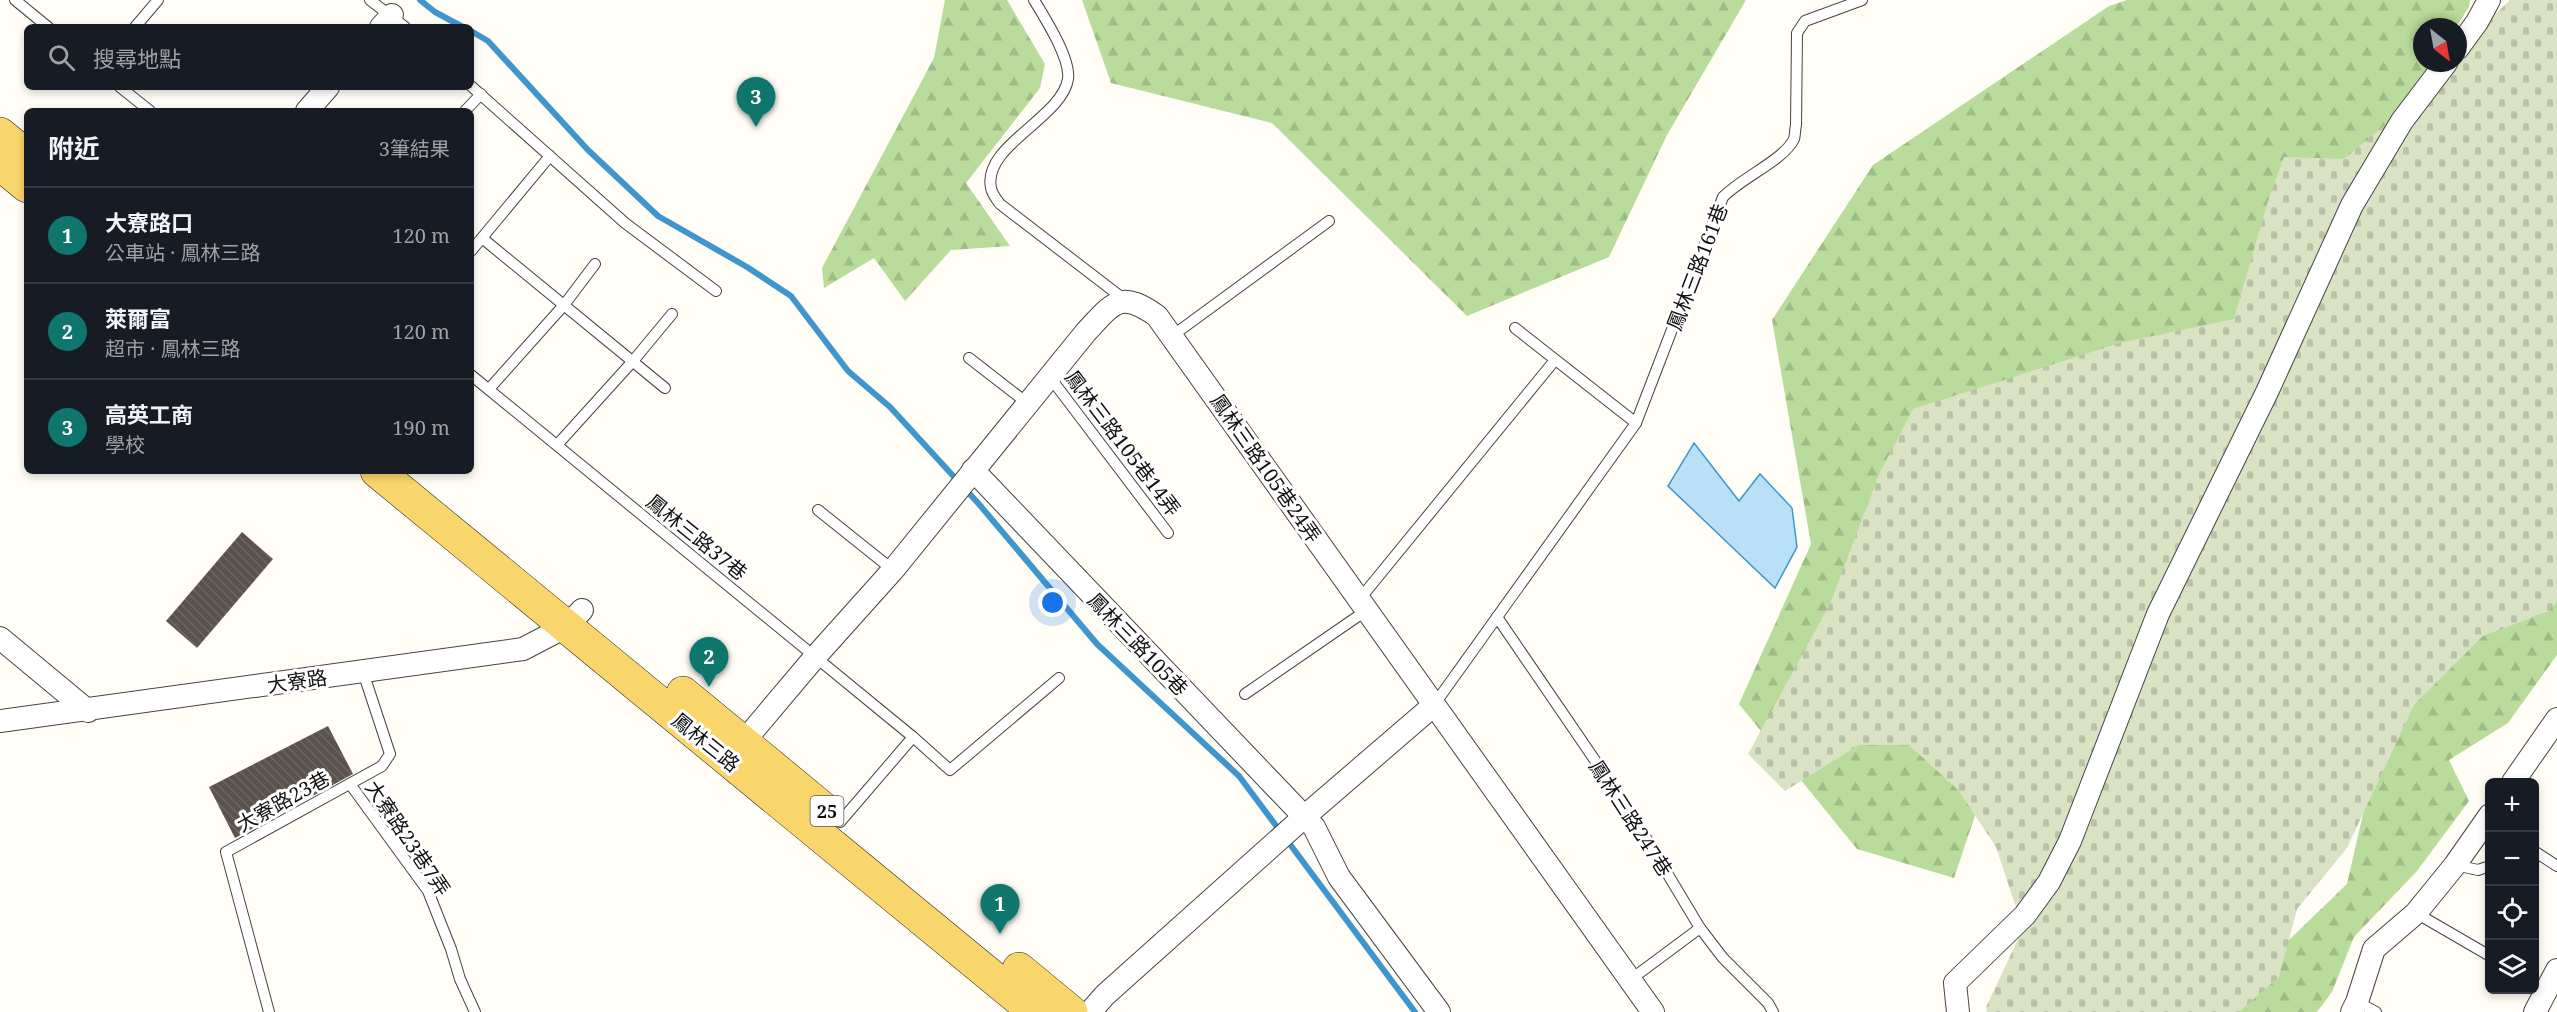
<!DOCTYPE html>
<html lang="zh-TW">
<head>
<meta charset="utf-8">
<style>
  :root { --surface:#171b24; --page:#242831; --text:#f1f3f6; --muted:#9ea1a6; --line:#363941; --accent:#0f766e }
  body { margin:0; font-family:"Noto Serif","Noto Sans TC",serif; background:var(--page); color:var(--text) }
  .controls { position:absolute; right:18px; bottom:18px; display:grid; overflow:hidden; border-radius:9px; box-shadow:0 3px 9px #0003 }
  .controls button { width:54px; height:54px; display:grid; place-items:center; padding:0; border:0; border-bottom:2px solid var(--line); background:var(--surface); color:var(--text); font:30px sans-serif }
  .compass { position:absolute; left:2413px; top:18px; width:54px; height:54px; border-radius:50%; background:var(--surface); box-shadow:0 3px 9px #0003; rotate:149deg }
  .you { position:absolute; left:1053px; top:603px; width:21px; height:21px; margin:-15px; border:4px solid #fff; border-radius:50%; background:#1a73e8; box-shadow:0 0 0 9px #1a73e833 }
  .badge { display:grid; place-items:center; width:39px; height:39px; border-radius:50%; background:var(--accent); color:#fff; font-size:20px; font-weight:700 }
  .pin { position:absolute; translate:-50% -50px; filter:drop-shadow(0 2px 3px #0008) }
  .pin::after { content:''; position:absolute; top:32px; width:21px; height:18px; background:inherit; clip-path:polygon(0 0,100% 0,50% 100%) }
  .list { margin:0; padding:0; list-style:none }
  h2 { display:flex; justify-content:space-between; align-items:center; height:78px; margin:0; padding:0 24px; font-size:26px }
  h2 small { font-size:20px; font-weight:400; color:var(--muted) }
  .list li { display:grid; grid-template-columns:39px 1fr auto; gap:18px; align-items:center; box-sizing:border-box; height:96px; padding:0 24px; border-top:2px solid var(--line) }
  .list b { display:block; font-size:22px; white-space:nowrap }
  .list p { margin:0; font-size:20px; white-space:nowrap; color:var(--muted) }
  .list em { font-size:20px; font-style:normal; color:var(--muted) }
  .icon { flex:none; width:33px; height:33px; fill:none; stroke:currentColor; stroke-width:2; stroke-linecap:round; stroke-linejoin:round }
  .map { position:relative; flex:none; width:2557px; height:1012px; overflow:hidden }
  .search { position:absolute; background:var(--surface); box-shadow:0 3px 9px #0003; left:24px; top:24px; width:450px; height:66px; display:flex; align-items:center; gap:15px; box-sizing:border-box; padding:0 21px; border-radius:9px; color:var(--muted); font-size:22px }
  .panel { position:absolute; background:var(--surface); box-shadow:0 3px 9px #0003; left:24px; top:108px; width:450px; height:366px; border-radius:9px }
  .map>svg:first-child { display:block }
</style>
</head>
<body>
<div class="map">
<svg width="2557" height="1012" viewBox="0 0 2557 1012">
  <defs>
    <pattern id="forest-firs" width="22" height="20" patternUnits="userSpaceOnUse" patternTransform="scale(1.5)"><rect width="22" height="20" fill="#b9dc9c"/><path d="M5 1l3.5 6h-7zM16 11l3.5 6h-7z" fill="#9ebc85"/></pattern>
    <pattern id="cemetery-stones" width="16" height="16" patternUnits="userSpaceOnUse" patternTransform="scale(1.5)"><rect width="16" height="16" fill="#d9e3c4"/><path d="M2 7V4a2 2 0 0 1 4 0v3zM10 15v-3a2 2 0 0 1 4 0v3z" fill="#b9c2a7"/></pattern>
    <pattern id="building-back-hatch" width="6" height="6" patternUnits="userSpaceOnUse" patternTransform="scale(1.5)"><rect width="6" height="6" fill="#5a524d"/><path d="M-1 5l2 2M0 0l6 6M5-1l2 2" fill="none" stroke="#6d6662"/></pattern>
  </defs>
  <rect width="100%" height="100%" fill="#fffdf5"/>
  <g fill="url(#forest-firs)">
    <polygon points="945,0 1007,0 1045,64 1040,88 966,183 1010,246 951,250 905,301 874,258 824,288 822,268 934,58"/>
    <polygon points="1082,0 1746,0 1667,135 1609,257 1467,316 1272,123 1111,83"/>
    <polygon points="2127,0 2470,0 2469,7 2456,27 2422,27 2422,63 2433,63 2015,697 1954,878 1857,849 1739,704 1811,544 1772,320 1873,165 2109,6"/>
    <polygon points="2557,449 2557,655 2508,723 2449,760 2469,801 2417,871 2354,937 2332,992 2317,1012 2214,1012 2347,884 2387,709"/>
  </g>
  <polygon fill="url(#cemetery-stones)" points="2510,0 2557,0 2557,602 2549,611 2483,636 2414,705 2347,848 2297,909 2279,977 2239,1012 1987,1012 1986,1007 2023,929 1996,847 1959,791 1909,745 1859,745 1785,791 1748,754 1830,604 1880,472 1913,409 2120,343 2234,319 2267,204 2284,157 2344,159 2393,118 2445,63 2458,63 2458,51"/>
  <polygon fill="#b9e0f7" stroke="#3f96cf" stroke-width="1.5" points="1694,443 1739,501 1760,474 1792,508 1797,547 1775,588 1668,486"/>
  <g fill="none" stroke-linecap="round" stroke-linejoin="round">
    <g stroke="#3f96cf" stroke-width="6">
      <polyline points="420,0 435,12 463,27"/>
      <polyline points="471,31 488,41 588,150 658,216 747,267 791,296 848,371 890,407 978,503 1097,644 1239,776 1415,1012"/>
    </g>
  </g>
  <g fill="url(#building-back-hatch)">
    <polygon points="242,532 273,559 197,648 166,621"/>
    <polygon points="328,726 353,774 235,838 209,787"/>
  </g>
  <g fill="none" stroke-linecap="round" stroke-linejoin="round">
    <g stroke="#444" stroke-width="12">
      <g id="service">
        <polyline points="15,0 48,27"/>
        <polyline points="370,0 405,27"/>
        <path d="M1034,0C1045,18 1071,59 1068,79C1062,118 982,146 991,188C992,194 997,200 1000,204L1125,300"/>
        <polyline points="135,27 158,0"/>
        <polyline points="471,86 625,223 716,291"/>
        <polyline points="120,87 150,111"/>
        <polyline points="465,111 481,94"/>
        <polyline points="482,238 665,388"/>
        <polyline points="471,251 550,156"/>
        <polyline points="1515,328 1636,423"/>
        <polyline points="1172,336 1329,221"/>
        <polyline points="969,358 1027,403"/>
        <polyline points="471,375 913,737 950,770 1059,678"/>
        <polyline points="1049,376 1168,533"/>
        <polyline points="489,389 564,305 595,264"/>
        <polyline points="557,445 633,361 672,314"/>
        <polyline points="818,510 893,570"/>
        <polyline points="1359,600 1555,360"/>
        <polyline points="1497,617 1631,813 1700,928 1723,958 1768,1003 1773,1012"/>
        <polyline points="1245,694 1367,610"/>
        <path d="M1434,705L1636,423L1723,197C1741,178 1784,160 1794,139C1795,136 1795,129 1796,125L1797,33L1805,21L1862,0"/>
        <polyline points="350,784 428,891 451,949 460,979 475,1012"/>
        <polyline points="840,822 913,737"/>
        <polyline points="2534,851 2557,866"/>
        <polyline points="2455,865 2478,870 2490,866"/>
        <polyline points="2416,913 2490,956"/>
        <polyline points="1630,980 1700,928"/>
        <polyline points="2357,1002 2376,1012"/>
        <polyline points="269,1012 226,852 382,766 390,754 363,672"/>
      </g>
    </g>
    <g stroke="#444" stroke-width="24">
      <g id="minor">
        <polyline points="381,27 392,15"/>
        <polyline points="2458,48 2477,22 2489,0"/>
        <polyline points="307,111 328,87"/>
        <polyline points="973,470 1314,827 1339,877 1439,1012"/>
        <polyline points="0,638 88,711"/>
        <polyline points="0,721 523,649 567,626 582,610"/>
        <path d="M735,752L815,657L893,570L1086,332C1114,302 1120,290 1157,316L1653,1012"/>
        <polyline points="2513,782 2557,719"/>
        <polyline points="1090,1012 1105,995 1304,817 1434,705"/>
        <polyline points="1958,1012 1955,983 2025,915 2049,882 2070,841 2158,614 2267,392 2352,205 2402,121 2446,63"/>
        <polyline points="2352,1012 2357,1002 2374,949 2416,913 2455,865 2490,815"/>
        <polyline points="2535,1012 2557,970"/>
      </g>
    </g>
    <g stroke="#222" stroke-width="34">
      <g id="primary">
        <polyline points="0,134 27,156"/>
        <polyline points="0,164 27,186"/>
        <polyline points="377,471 1035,1012"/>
        <polyline points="683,693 826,811"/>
        <polyline points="1019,969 1071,1012"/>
      </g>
    </g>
    <use href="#service" stroke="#fff" stroke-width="10"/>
    <use href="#minor" stroke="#fff" stroke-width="22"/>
    <use href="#primary" stroke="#f9d66b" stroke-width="33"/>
  </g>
  <g text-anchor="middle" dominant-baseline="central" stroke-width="6" stroke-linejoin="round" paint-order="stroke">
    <rect fill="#fff" stroke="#585858" stroke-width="1.5" x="810.5" y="796" width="33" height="30" rx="4.5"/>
    <g font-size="18" font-weight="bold" fill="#111">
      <text x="827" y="811">25</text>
    </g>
    <g font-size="20" fill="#111" stroke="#fff">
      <text transform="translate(1697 267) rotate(-69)">鳳林三路161巷</text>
      <text transform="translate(1123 443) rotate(53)">鳳林三路105巷14弄</text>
      <text transform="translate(1266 468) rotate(55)">鳳林三路105巷24弄</text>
      <text transform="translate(697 537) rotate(39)">鳳林三路37巷</text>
      <text transform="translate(1138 644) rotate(46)">鳳林三路105巷</text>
      <text transform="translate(297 681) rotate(-8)">大寮路</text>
      <text transform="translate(706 742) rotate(39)">鳳林三路</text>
      <text transform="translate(283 801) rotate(-29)">大寮路23巷</text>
      <text transform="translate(1631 818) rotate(57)">鳳林三路247巷</text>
      <text transform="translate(408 838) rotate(56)">大寮路23巷7弄</text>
    </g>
  </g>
</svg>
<div class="controls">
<button>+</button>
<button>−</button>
<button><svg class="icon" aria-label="locate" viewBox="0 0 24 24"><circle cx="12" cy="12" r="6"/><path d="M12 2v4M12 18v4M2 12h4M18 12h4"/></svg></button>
<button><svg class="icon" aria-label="layers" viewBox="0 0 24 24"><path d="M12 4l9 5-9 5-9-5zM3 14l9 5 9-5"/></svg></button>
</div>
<svg class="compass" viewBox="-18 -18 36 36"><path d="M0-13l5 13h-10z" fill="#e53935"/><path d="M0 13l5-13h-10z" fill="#9ea1a6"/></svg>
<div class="you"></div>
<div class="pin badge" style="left:1000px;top:934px">1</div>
<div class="pin badge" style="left:709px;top:687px">2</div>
<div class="pin badge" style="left:756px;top:127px">3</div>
<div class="search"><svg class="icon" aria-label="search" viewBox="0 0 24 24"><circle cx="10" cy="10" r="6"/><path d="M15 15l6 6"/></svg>搜尋地點</div>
<section class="panel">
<h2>附近<small>3筆結果</small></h2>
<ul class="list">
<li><span class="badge">1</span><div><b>大寮路口</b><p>公車站 · 鳳林三路</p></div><em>120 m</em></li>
<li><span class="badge">2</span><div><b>萊爾富</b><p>超市 · 鳳林三路</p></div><em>120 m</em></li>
<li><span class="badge">3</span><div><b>高英工商</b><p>學校</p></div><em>190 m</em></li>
</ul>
</section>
</div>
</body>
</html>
